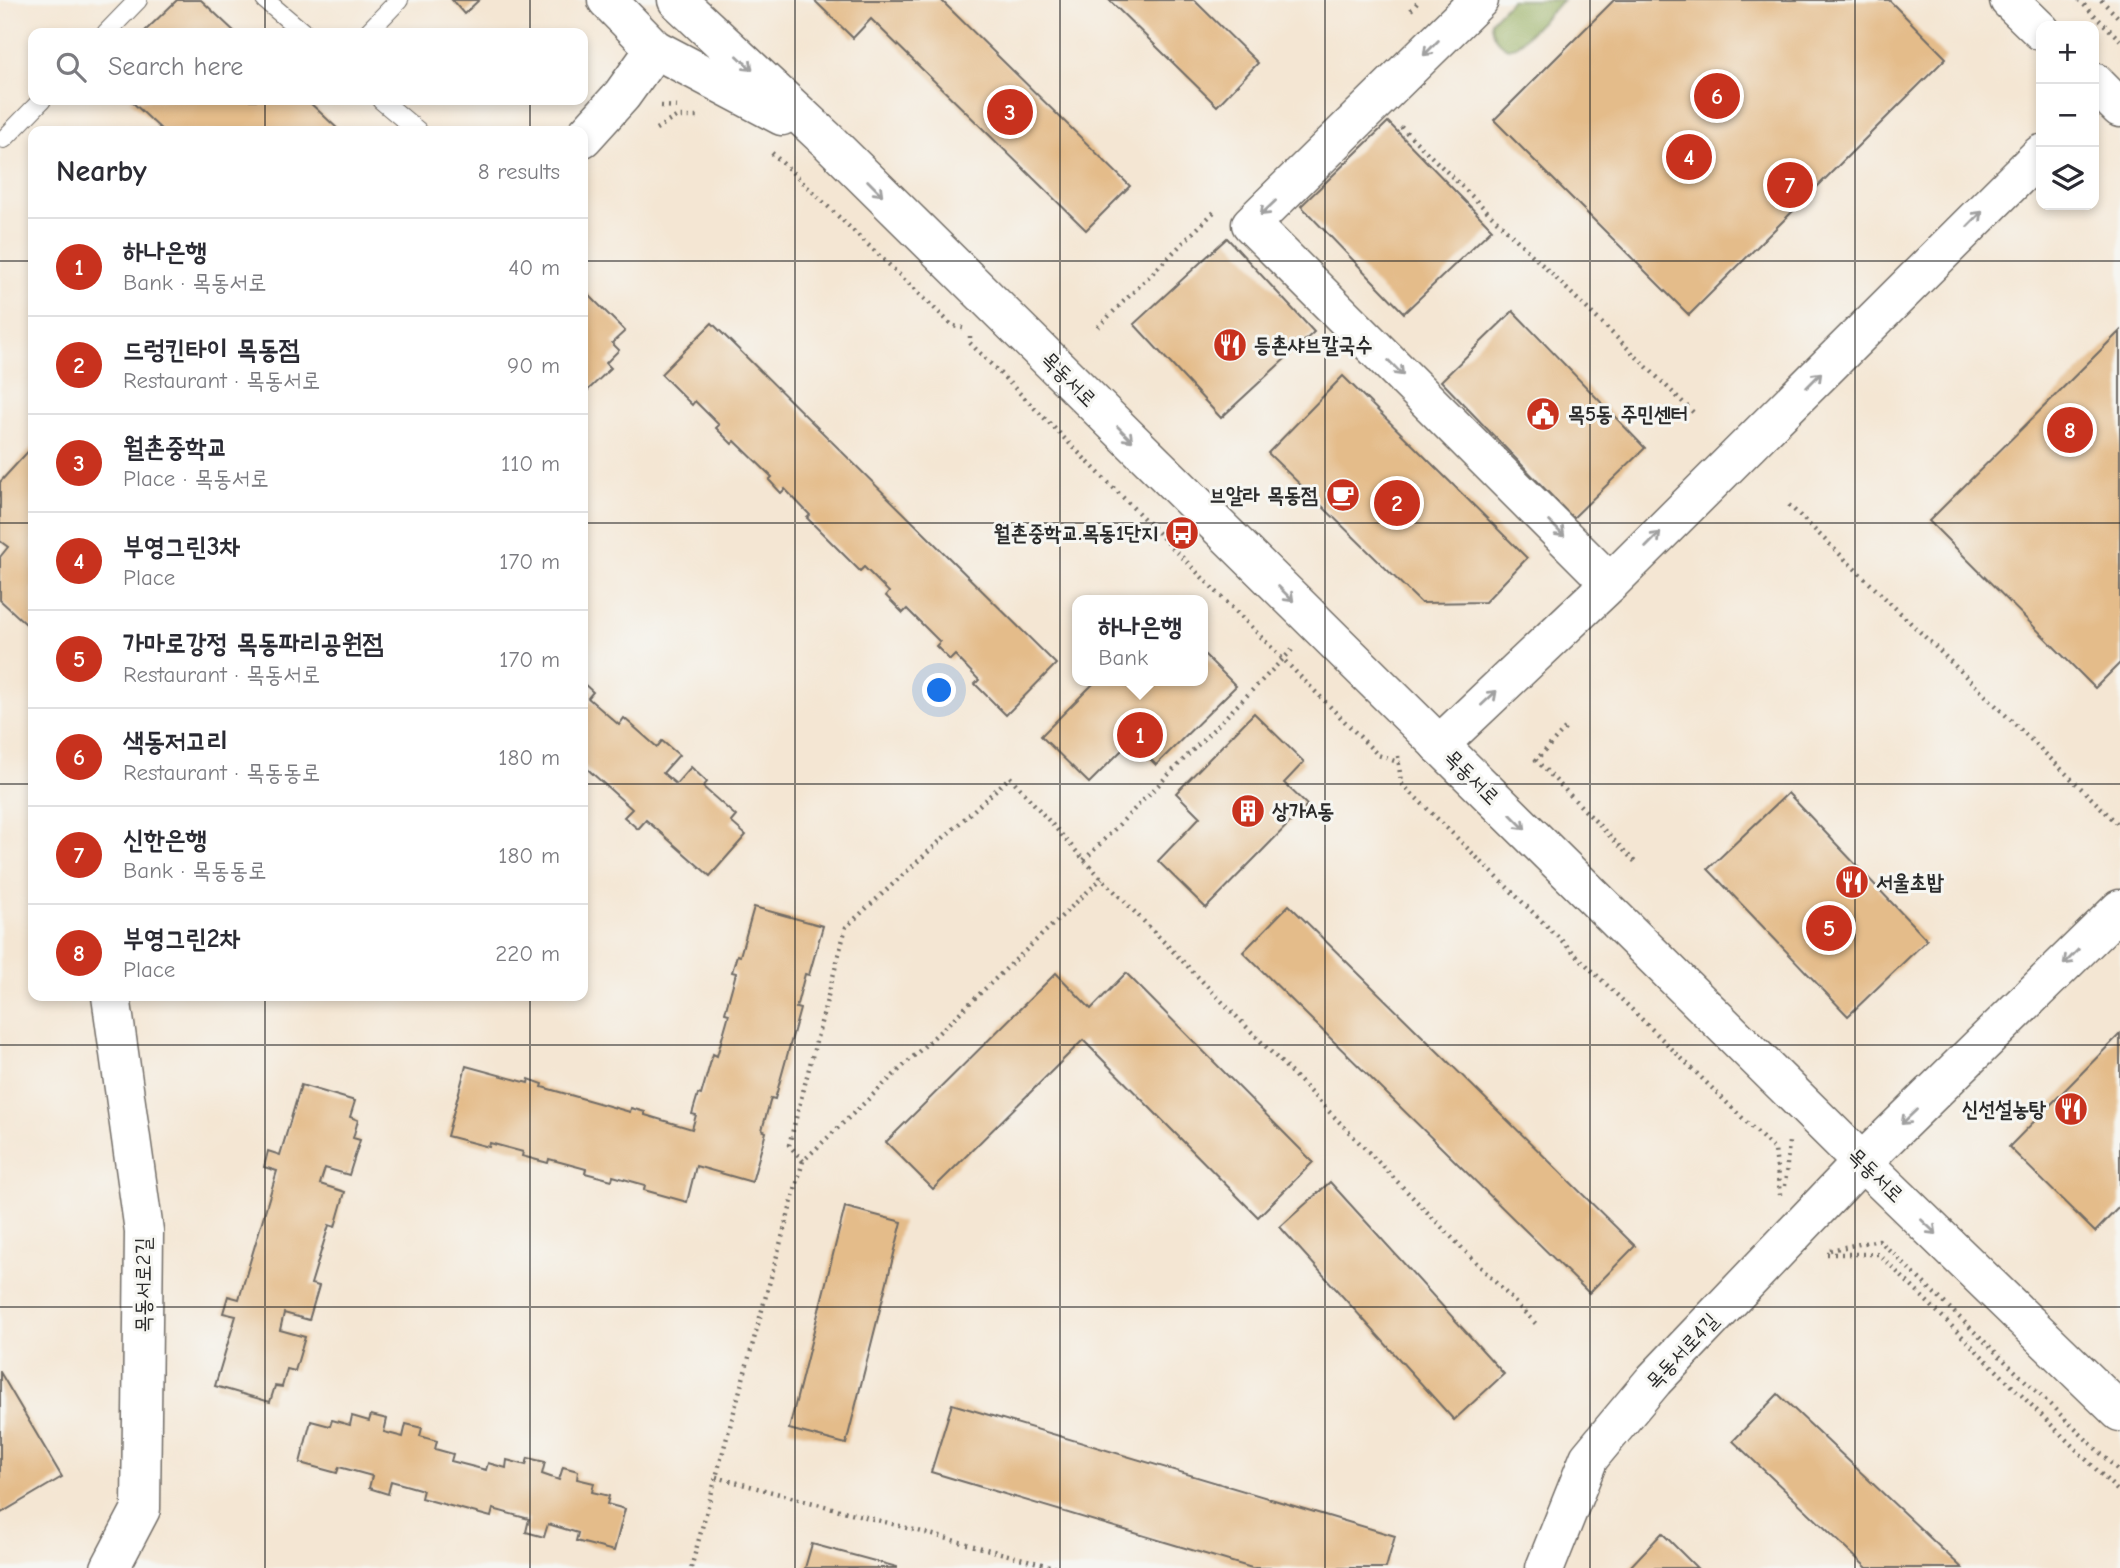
<!DOCTYPE html>
<html lang="en">
<head>
<meta charset="utf-8">
<style>
  :root { --surface:#fff; --page:#f7f7f7; --text:#2b2b33; --muted:#7c7c81; --line:#e1e1e2; --accent:#c8321e }
  body { margin:0; font-family:"Comic Neue","Poor Story",sans-serif; background:var(--page); color:var(--text) }
  .controls { position:absolute; right:21px; top:21px; display:grid; overflow:hidden; border-radius:14px; box-shadow:0 4px 10px #0003 }
  .controls button { width:63px; height:63px; display:grid; place-items:center; padding:0; border:0; border-bottom:2px solid var(--line); background:var(--surface); color:var(--text); font:35px sans-serif }
  .you { position:absolute; left:940px; top:691px; width:24px; height:24px; margin:-18px; border:5px solid #fff; border-radius:50%; background:#1a73e8; box-shadow:0 0 0 10px #1a73e833 }
  .badge { display:grid; place-items:center; width:46px; height:46px; border-radius:50%; background:var(--accent); color:#fff; font-size:23px; font-weight:700 }
  .pin { position:absolute; translate:-50% -50%; border:4px solid #fff; box-shadow:0 2px 7px #0006 }
  .popup { position:absolute; left:1072px; top:595px; width:136px; height:91px; box-sizing:border-box; display:grid; place-content:center; border-radius:14px; background:var(--surface); filter:drop-shadow(0 2px 5px #0005); font-size:23px; white-space:nowrap; color:var(--muted) }
  .popup b { font-size:26px; color:var(--text) }
  .popup::after { content:''; position:absolute; left:50%; top:100%; margin-left:-14px; border:14px solid transparent; border-top-color:var(--surface) }
  .list { margin:0; padding:0; list-style:none }
  h2 { display:flex; justify-content:space-between; align-items:center; height:91px; margin:0; padding:0 28px; font-size:30px }
  h2 small { font-size:23px; font-weight:400; color:var(--muted) }
  .list li { display:grid; grid-template-columns:46px 1fr auto; gap:21px; align-items:center; box-sizing:border-box; height:98px; padding:0 28px; border-top:2px solid var(--line) }
  .list b { display:block; font-size:26px; white-space:nowrap }
  .list p { margin:0; font-size:23px; white-space:nowrap; color:var(--muted) }
  .list em { font-size:23px; font-style:normal; color:var(--muted) }
  .icon { flex:none; width:38px; height:38px; fill:none; stroke:currentColor; stroke-width:2; stroke-linecap:round; stroke-linejoin:round }
  .map { position:relative; flex:none; width:2120px; height:1568px; overflow:hidden }
  .search { position:absolute; background:var(--surface); box-shadow:0 4px 10px #0003; left:28px; top:28px; width:560px; height:77px; display:flex; align-items:center; gap:18px; box-sizing:border-box; padding:0 24px; border-radius:14px; color:var(--muted); font-size:26px }
  .panel { position:absolute; background:var(--surface); box-shadow:0 4px 10px #0003; left:28px; top:126px; width:560px; height:875px; border-radius:14px }
  .map>svg:first-child { display:block }
</style>
</head>
<body>
<div class="map">
<svg width="2120" height="1568" viewBox="0 0 2120 1568">
  <rect width="100%" height="100%" fill="#f6f6f2"/>
  <filter id="ink" filterUnits="userSpaceOnUse"><feTurbulence type="fractalNoise" baseFrequency=".0143" numOctaves="2"/><feDisplacementMap in="SourceGraphic" scale="14" xChannelSelector="R" yChannelSelector="G"/><feConvolveMatrix kernelMatrix="1 2 1 2 8 2 1 2 1" color-interpolation-filters="sRGB"/></filter>
  <filter id="wash" filterUnits="userSpaceOnUse"><feTurbulence type="fractalNoise" baseFrequency=".00686" numOctaves="4" result="noise"/><feDisplacementMap in="SourceGraphic" scale="28" xChannelSelector="R" yChannelSelector="G"/><feGaussianBlur stdDeviation="1.57" result="paint"/><feColorMatrix in="noise" values="0 0 0 0 0 0 0 0 0 0 0 0 0 0 0 0 0 1.4 0 .05"/><feComposite in="paint" operator="in"/></filter>
  <g filter="url(#wash)">
    <rect width="100%" height="100%" fill="#f4e6d3"/>
    <path fill="#95ad5f" stroke="#606c45" stroke-width="2" d="M1511,0H1563L1516,46L1508,48C1497,43 1491,34 1491,21Z"/>
    <g id="blocks">
      <g fill="#e4bc8a">
        <polygon points="177,0 201,0 236,33 143,33"/>
        <polygon points="452,0 479,0 464,14"/>
        <polygon points="814,0 941,0 1130,186 1086,230 871,19 853,38"/>
        <polygon points="1109,0 1194,0 1258,63 1217,106"/>
        <polygon points="1614,0 1889,0 1946,58 1689,315 1494,120"/>
        <polygon points="130,100 307,100 340,131 163,131"/>
        <polygon points="1388,122 1492,229 1404,313 1301,206"/>
        <polygon points="1227,238 1314,332 1221,418 1134,324"/>
        <polygon points="585,291 625,331 612,343 619,350 606,363 611,368 584,394 583,294"/>
        <polygon points="1513,311 1645,448 1573,518 1441,381"/>
        <polygon points="712,323 1056,664 1006,715 975,684 979,680 955,655 950,660 936,646 940,642 907,609 903,613 886,596 889,592 864,567 860,571 807,518 810,515 785,489 781,493 769,480 772,477 735,441 732,444 716,428 719,425 695,401 692,405 661,374"/>
        <polygon points="2120,331 2120,663 2095,688 1929,521"/>
        <polygon points="1343,376 1527,558 1485,602 1421,603 1268,453"/>
        <polygon points="33,446 33,628 26,624 0,600 0,557 8,547 0,541 0,482"/>
        <polygon points="1203,653 1236,686 1156,765 1132,740 1089,783 1041,736 1096,681 1203,681"/>
        <polygon points="583,683 593,692 588,698 619,725 624,718 657,747 662,741 679,755 663,773 676,784 691,767 707,782 703,787 736,816 731,822 746,835 710,876 646,820 638,829 624,817 632,809 583,765"/>
        <polygon points="1254,713 1304,762 1284,783 1307,805 1206,908 1158,861 1200,817 1176,793"/>
        <polygon points="1788,793 1927,940 1848,1016 1708,869"/>
        <polygon points="1289,905 1635,1246 1589,1293 1243,952"/>
        <polygon points="754,907 823,926 809,975 805,974 796,1008 800,1009 775,1099 771,1098 762,1130 766,1132 752,1182 696,1166 687,1202 644,1190 645,1185 613,1176 612,1180 585,1173 586,1169 549,1159 548,1163 522,1156 523,1152 490,1143 489,1147 447,1136 466,1066 528,1083 529,1079 543,1084 542,1087 630,1112 631,1108 645,1112 645,1115 692,1129 696,1115 692,1114 698,1094 701,1095 713,1054 717,1056 729,1014 725,1013 736,973 732,972 737,955 740,956"/>
        <polygon points="1056,973 1091,1009 1126,973 1313,1162 1258,1217 1083,1040 933,1189 886,1142"/>
        <polygon points="2120,1034 2120,1206 2095,1232 2009,1147"/>
        <polygon points="301,1085 355,1101 350,1117 358,1120 353,1138 360,1140 349,1175 325,1168 320,1184 345,1192 335,1227 329,1225 311,1284 319,1286 309,1320 284,1313 280,1330 305,1337 295,1371 287,1369 282,1387 275,1386 270,1402 215,1386 236,1316 223,1313 228,1296 239,1299 277,1171 264,1167 268,1151 280,1155"/>
        <polygon points="1330,1182 1504,1374 1454,1420 1280,1227"/>
        <polygon points="845,1207 902,1222 846,1444 789,1429"/>
        <polygon points="0,1372 62,1477 1,1513 0,1511"/>
        <polygon points="1778,1394 1962,1568 1867,1568 1733,1441"/>
        <polygon points="952,1404 1395,1536 1386,1568 1252,1568 931,1472"/>
        <polygon points="371,1415 387,1419 384,1432 403,1437 406,1424 422,1428 420,1436 437,1441 435,1449 453,1454 451,1461 486,1470 488,1463 506,1468 507,1460 526,1465 528,1458 545,1462 542,1474 559,1480 563,1467 578,1471 577,1479 594,1483 592,1492 609,1496 607,1504 625,1509 614,1551 576,1541 578,1533 548,1524 544,1537 526,1532 529,1519 493,1509 491,1517 421,1498 423,1490 391,1481 388,1494 369,1488 372,1476 339,1467 337,1473 300,1463 311,1421 330,1426 332,1420 350,1425 352,1416 369,1421"/>
        <polygon points="1662,1533 1697,1568 1629,1568"/>
        <polygon points="812,1544 897,1567 897,1568 805,1568"/>
      </g>
    </g>
  </g>
  <g filter="url(#ink)">
    <use href="#blocks" fill-opacity="0" stroke="#716c66" stroke-width="2"/>
    <g fill="none" stroke-linecap="round" stroke-linejoin="round">
      <g stroke="#716c66" stroke-width="20">
        <g id="lane">
          <polyline points="265,0 304,33"/>
          <polyline points="106,33 138,0"/>
          <polyline points="367,33 399,0"/>
          <polyline points="381,100 418,131"/>
          <polyline points="4,139 42,100"/>
        </g>
      </g>
      <g stroke="#716c66" stroke-width="41">
        <g id="secondary">
          <polyline points="607,0 655,49 782,116"/>
          <polyline points="677,0 827,140 1862,1162 2120,1412"/>
          <polyline points="1479,0 1251,224 1610,583"/>
          <polyline points="2009,0 2041,31"/>
          <polyline points="2094,82 2120,108"/>
          <polyline points="583,138 622,95 655,49"/>
          <polyline points="1439,745 1610,583 2041,154"/>
          <polyline points="110,1568 141,1509 144,1231 111,996"/>
          <polyline points="1545,1568 1589,1458 1654,1380 1862,1162 2120,909"/>
        </g>
      </g>
      <g stroke="#716c66" stroke-width="4.5" stroke-dasharray="2 5" stroke-linecap="butt">
        <polyline points="2079,0 2120,40"/>
        <polyline points="2101,0 2120,19"/>
        <polyline points="1411,10 1420,0"/>
        <polyline points="661,106 681,107"/>
        <polyline points="1401,127 1696,415"/>
        <polyline points="656,129 676,117 701,117"/>
        <polyline points="772,153 953,326 963,328"/>
        <polyline points="1098,327 1214,212"/>
        <polyline points="970,336 970,343 1378,755 1400,763"/>
        <polyline points="1789,505 2120,826"/>
        <polyline points="1565,729 1536,760 1638,865"/>
        <polyline points="1398,756 1401,783 1775,1150 1780,1195"/>
        <polyline points="1084,860 1292,650"/>
        <polyline points="803,1161 789,1145 846,927 1010,777 1084,860 1538,1326"/>
        <polyline points="1785,1186 1789,1142"/>
        <polyline points="1830,1250 1879,1240 2120,1472"/>
        <polyline points="1827,1254 1879,1254 2120,1493"/>
        <polyline points="716,1477 1057,1568"/>
        <polyline points="691,1568 803,1161 1102,878"/>
      </g>
      <use href="#lane" stroke="#fff" stroke-width="18"/>
      <use href="#secondary" stroke="#fff" stroke-width="38"/>
    </g>
    <defs><path id="oneway-shaft" d="M-6 0H5M1.5-3L5.5 0L1.5 3" fill="none" stroke-width="1.6" stroke-linecap="round" stroke-linejoin="round" transform="scale(1.75)"/></defs>
    <g stroke="#a0a0a0">
      <use href="#oneway-shaft" transform="translate(1431 48) rotate(135)"/>
      <use href="#oneway-shaft" transform="translate(745 63) rotate(43)"/>
      <use href="#oneway-shaft" transform="translate(875 188) rotate(45)"/>
      <use href="#oneway-shaft" transform="translate(1268 208) rotate(136)"/>
      <use href="#oneway-shaft" transform="translate(1975 219) rotate(-45)"/>
      <use href="#oneway-shaft" transform="translate(1396 368) rotate(45)"/>
      <use href="#oneway-shaft" transform="translate(1814 380) rotate(-45)"/>
      <use href="#oneway-shaft" transform="translate(1125 434) rotate(45)"/>
      <use href="#oneway-shaft" transform="translate(1557 529) rotate(45)"/>
      <use href="#oneway-shaft" transform="translate(1653 540) rotate(-45)"/>
      <use href="#oneway-shaft" transform="translate(1286 594) rotate(45)"/>
      <use href="#oneway-shaft" transform="translate(1489 698) rotate(-43)"/>
      <use href="#oneway-shaft" transform="translate(1518 822) rotate(45)"/>
      <use href="#oneway-shaft" transform="translate(2071 957) rotate(135)"/>
      <use href="#oneway-shaft" transform="translate(1909 1117) rotate(136)"/>
      <use href="#oneway-shaft" transform="translate(1929 1227) rotate(44)"/>
    </g>
  </g>
  <path fill="none" stroke="#2b2b2b" stroke-width="2" stroke-opacity="0.55" d="M265,0V33M530,0V33M795,0V1568M1060,0V1568M1325,0V1568M1590,0V1568M1855,0V1568M265,100V131M530,100V131M0,261H33M583,261H2120M0,523H33M583,523H2120M0,784H33M583,784H2120M265,996V1568M530,996V1568M0,1045H2120M0,1307H2120"/>
  <defs>
    <g id="restaurant-disc" transform="scale(1.75)"><circle r="9.5" fill="#c8321e" stroke="#f6f6f2"/><path d="M-5-6h1v4h1v-4h1v4h1v-4h1v5L-1.5 .5V6h-2V.5L-5-1ZM5-6V6H3V1.5H1.5Q1.5-4 5-6Z" fill="#fff"/></g>
    <g id="civic-disc" transform="scale(1.75)"><circle r="9.5" fill="#c8321e" stroke="#f6f6f2"/><path d="M-.6-6.5H3V-4.5H.6V-3L4-1V1h2V6H-6V1h2V-1L-.6-3ZM-1.2 2.5V6h2.4V2.5Z" fill="#fff"/></g>
    <g id="cafe-disc" transform="scale(1.75)"><circle r="9.5" fill="#c8321e" stroke="#f6f6f2"/><path d="M-5.5-4.5H6V0H3Q3 3.5 0 3.5H-2.5Q-5.5 3.5-5.5 0ZM3-3.2v2h1.7v-2ZM-6 4.5H4V6H-6Z" fill="#fff"/></g>
    <g id="bus-disc" transform="scale(1.75)"><circle r="9.5" fill="#c8321e" stroke="#f6f6f2"/><path d="M-5-6H5V4H4V6H2V4H-2V6H-4V4H-5ZM-3.5-4V0h7V-4ZM-3.5 1.2v1.5H-2V1.2ZM2 1.2v1.5H3.5V1.2Z" fill="#fff"/></g>
    <g id="building-disc" transform="scale(1.75)"><circle r="9.5" fill="#c8321e" stroke="#f6f6f2"/><path d="M-4-6H4V6H1V3H-1V6H-4ZM-2.5-4.3h1.7v1.8h-1.7ZM.8-4.3h1.7v1.8H.8ZM-2.5-1h1.7V.8h-1.7ZM.8-1h1.7V.8H.8Z" fill="#fff"/></g>
  </defs>
  <g fill-rule="evenodd">
    <use href="#restaurant-disc" x="1230" y="345"/>
    <use href="#civic-disc" x="1543" y="414"/>
    <use href="#cafe-disc" x="1343" y="495"/>
    <use href="#bus-disc" x="1182" y="533"/>
    <use href="#building-disc" x="1248" y="811"/>
    <use href="#restaurant-disc" x="1852" y="882"/>
    <use href="#restaurant-disc" x="2071" y="1109"/>
  </g>
  <g text-anchor="middle" dominant-baseline="central" stroke-width="6" stroke-linejoin="round" paint-order="stroke">
    <g font-size="21" font-weight="bold" fill="#2b2b2b" stroke="#f6f6f2" text-anchor="start">
      <text x="1254" y="345">등촌샤브칼국수</text>
      <text x="1568" y="414">목5동 주민센터</text>
      <text x="1318" y="495" text-anchor="end">브알라 목동점</text>
      <text x="1158" y="533" text-anchor="end">월촌중학교.목동1단지</text>
      <text x="1272" y="811">상가A동</text>
      <text x="1876" y="882">서울초밥</text>
      <text x="2046" y="1109" text-anchor="end">신선설농탕</text>
    </g>
    <g font-size="21" fill="#2b2b2b" stroke="#f6f6f2">
      <text transform="translate(1069 379) rotate(45)">목동서로</text>
      <text transform="translate(1472 777) rotate(45)">목동서로</text>
      <text transform="translate(1876 1175) rotate(44)">목동서로</text>
      <text transform="translate(143 1285) rotate(-90)">목동서로2길</text>
      <text transform="translate(1682 1351) rotate(-47)">목동서로4길</text>
    </g>
  </g>
</svg>
<div class="controls">
<button>+</button>
<button>−</button>
<button><svg class="icon" aria-label="layers" viewBox="0 0 24 24"><path d="M12 4l9 5-9 5-9-5zM3 14l9 5 9-5"/></svg></button>
</div>
<div class="you"></div>
<div class="pin badge" style="left:1140px;top:735px">1</div>
<div class="popup"><b>하나은행</b>Bank</div>
<div class="pin badge" style="left:1397px;top:503px">2</div>
<div class="pin badge" style="left:1010px;top:112px">3</div>
<div class="pin badge" style="left:1689px;top:157px">4</div>
<div class="pin badge" style="left:1829px;top:928px">5</div>
<div class="pin badge" style="left:1717px;top:96px">6</div>
<div class="pin badge" style="left:1790px;top:185px">7</div>
<div class="pin badge" style="left:2070px;top:430px">8</div>
<div class="search"><svg class="icon" aria-label="search" viewBox="0 0 24 24"><circle cx="10" cy="10" r="6"/><path d="M15 15l6 6"/></svg>Search here</div>
<section class="panel">
<h2>Nearby<small>8 results</small></h2>
<ul class="list">
<li><span class="badge">1</span><div><b>하나은행</b><p>Bank · 목동서로</p></div><em>40 m</em></li>
<li><span class="badge">2</span><div><b>드렁킨타이 목동점</b><p>Restaurant · 목동서로</p></div><em>90 m</em></li>
<li><span class="badge">3</span><div><b>월촌중학교</b><p>Place · 목동서로</p></div><em>110 m</em></li>
<li><span class="badge">4</span><div><b>부영그린3차</b><p>Place</p></div><em>170 m</em></li>
<li><span class="badge">5</span><div><b>가마로강정 목동파리공원점</b><p>Restaurant · 목동서로</p></div><em>170 m</em></li>
<li><span class="badge">6</span><div><b>색동저고리</b><p>Restaurant · 목동동로</p></div><em>180 m</em></li>
<li><span class="badge">7</span><div><b>신한은행</b><p>Bank · 목동동로</p></div><em>180 m</em></li>
<li><span class="badge">8</span><div><b>부영그린2차</b><p>Place</p></div><em>220 m</em></li>
</ul>
</section>
</div>
</body>
</html>
